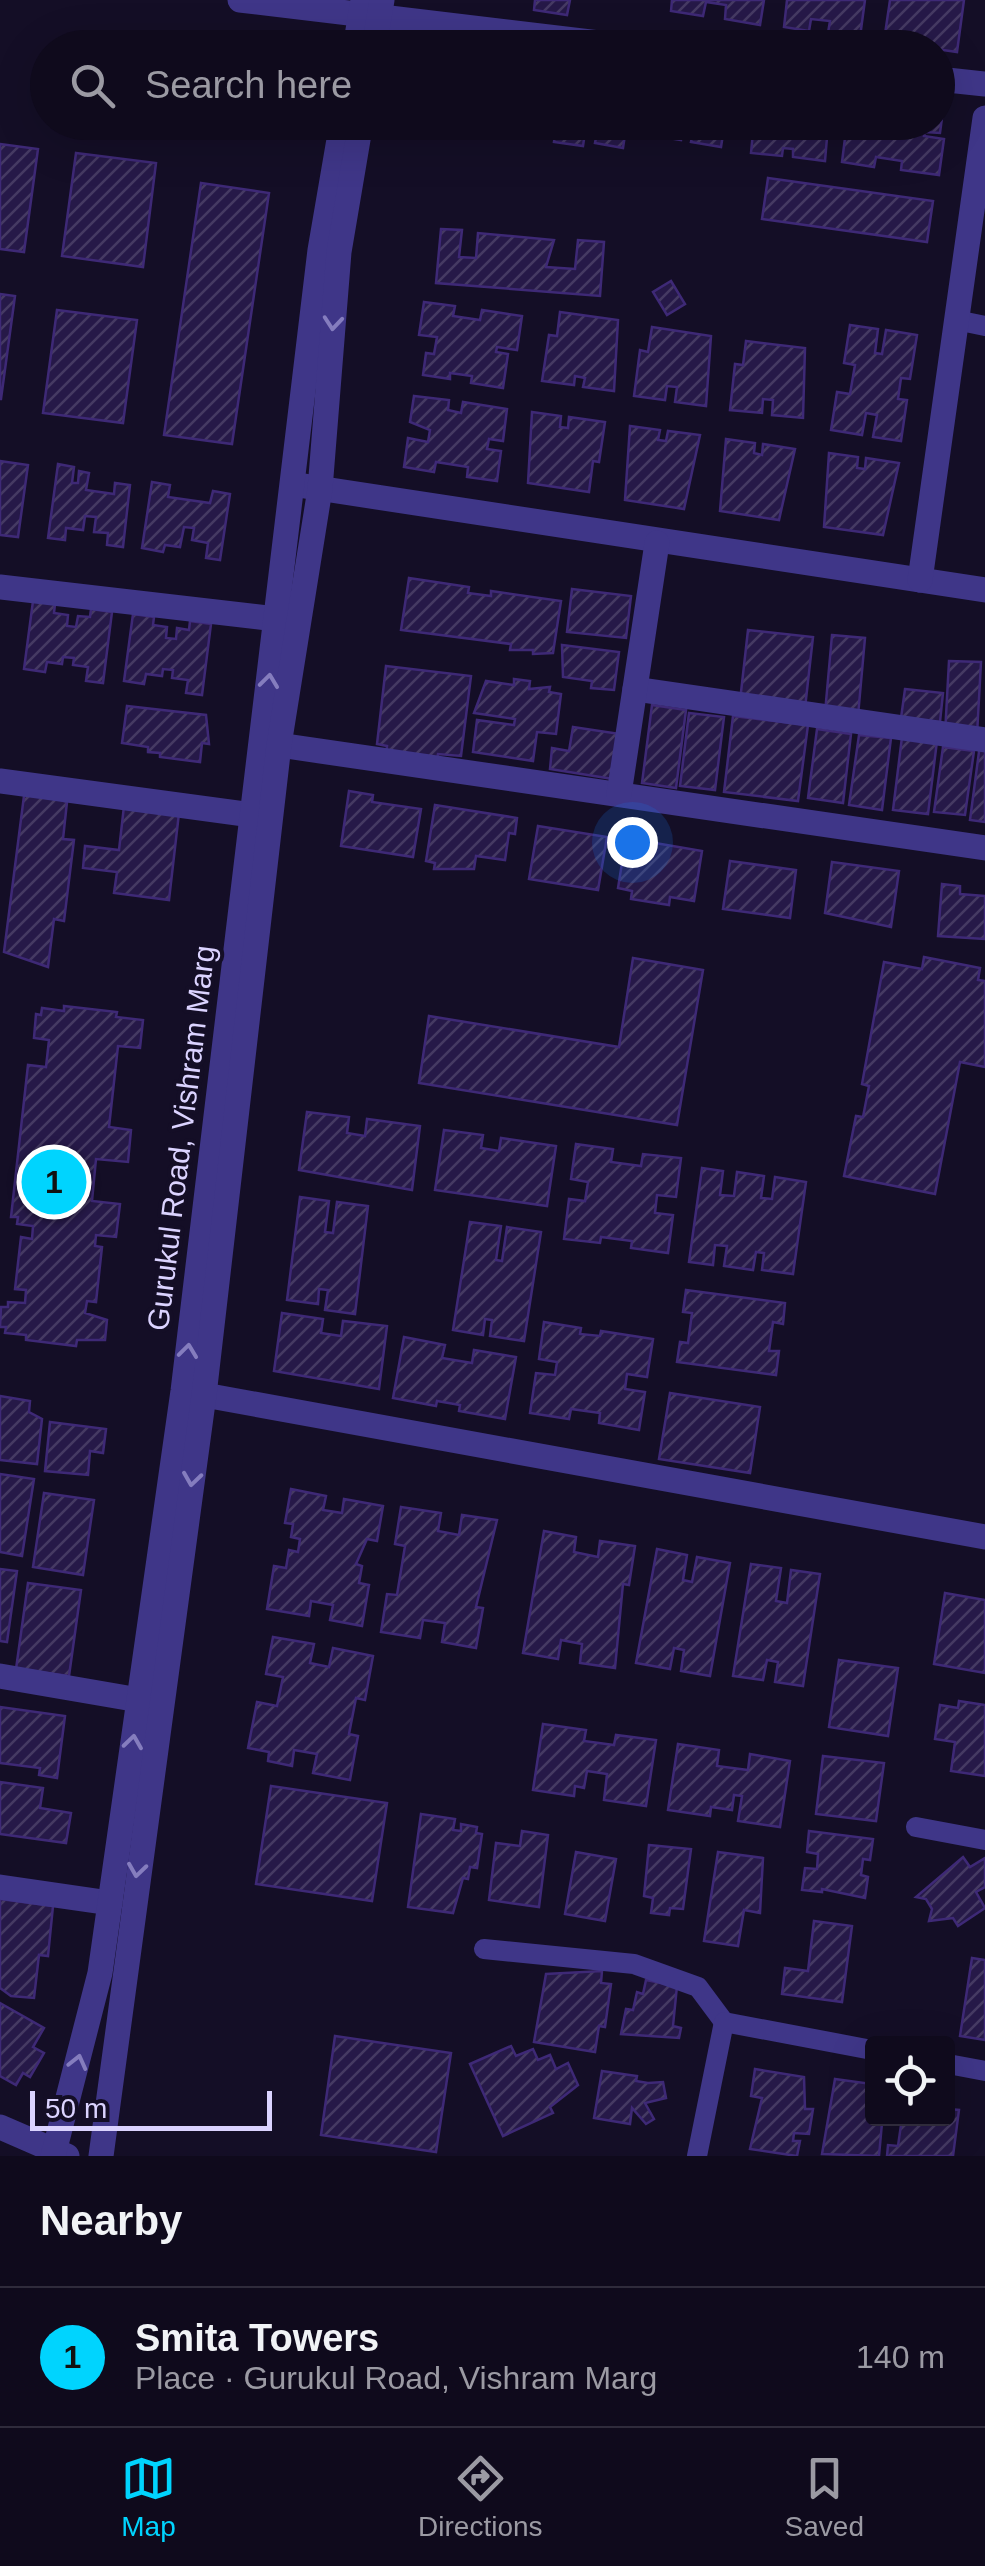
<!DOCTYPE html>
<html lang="en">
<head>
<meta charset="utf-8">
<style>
  :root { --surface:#0f0a1c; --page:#181325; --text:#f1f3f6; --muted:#9b9aa3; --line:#2f2b3b; --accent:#00d4fe }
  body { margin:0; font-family:Helvetica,sans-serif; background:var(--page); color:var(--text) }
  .controls { position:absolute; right:30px; bottom:30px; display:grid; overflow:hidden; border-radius:10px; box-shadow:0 10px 40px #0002 }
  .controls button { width:90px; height:90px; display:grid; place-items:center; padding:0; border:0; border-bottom:2px solid var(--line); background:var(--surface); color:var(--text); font:50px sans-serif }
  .scale { position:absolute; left:30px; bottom:25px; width:242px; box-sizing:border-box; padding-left:10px; border:5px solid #dbd3ff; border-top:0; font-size:28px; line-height:35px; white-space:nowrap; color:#dbd3ff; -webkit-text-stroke:8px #140e26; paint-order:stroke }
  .you { position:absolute; left:632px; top:842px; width:35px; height:35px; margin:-25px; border:8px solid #fff; border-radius:50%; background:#1a73e8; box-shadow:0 0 0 15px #1a73e833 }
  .badge { display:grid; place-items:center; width:65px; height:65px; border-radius:50%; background:var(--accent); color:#111; font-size:32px; font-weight:700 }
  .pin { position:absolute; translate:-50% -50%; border:5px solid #fff; box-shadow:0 2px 10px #0006 }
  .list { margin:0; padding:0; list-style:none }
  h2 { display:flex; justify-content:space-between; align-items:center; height:130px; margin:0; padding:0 40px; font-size:42px }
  h2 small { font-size:32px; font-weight:400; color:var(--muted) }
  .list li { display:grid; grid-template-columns:65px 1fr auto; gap:30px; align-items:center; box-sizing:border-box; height:140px; padding:0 40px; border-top:2px solid var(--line) }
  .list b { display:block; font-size:38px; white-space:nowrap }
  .list p { margin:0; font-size:32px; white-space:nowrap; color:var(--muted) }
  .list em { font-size:32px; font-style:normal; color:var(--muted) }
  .icon { flex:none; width:55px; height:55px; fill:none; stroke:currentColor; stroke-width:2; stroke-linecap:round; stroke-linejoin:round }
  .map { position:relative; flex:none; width:985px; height:2156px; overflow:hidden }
  .search { position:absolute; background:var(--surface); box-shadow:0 10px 40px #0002; left:30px; right:30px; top:30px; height:110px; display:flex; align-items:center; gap:25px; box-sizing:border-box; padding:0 35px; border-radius:55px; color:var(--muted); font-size:38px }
  .sheet { height:270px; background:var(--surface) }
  nav { display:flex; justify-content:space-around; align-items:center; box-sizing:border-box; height:140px; border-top:2px solid var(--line); background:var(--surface); font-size:28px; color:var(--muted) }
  nav a { display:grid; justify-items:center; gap:5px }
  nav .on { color:var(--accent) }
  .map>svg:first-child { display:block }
</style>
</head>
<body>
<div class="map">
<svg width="985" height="2156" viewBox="0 0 985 2156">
  <defs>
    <pattern id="building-hatch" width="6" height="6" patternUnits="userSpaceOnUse" patternTransform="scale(2.5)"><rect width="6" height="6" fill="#261948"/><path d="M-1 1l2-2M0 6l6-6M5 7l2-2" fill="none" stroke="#453a63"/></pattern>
  </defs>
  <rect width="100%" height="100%" fill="#140e26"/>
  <g fill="url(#building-hatch)" stroke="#3e2976" stroke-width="2.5">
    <polygon points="535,0 570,0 567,15 534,10"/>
    <polygon points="672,0 764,0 760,25 725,19 726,5 706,2 703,16 671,11"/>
    <polygon points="787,0 865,0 860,37 828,33 830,21 811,19 809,31 784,27"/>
    <polygon points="890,0 964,0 957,52 929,48 930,41 911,38 910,45 884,41"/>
    <polygon points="938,102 944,103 940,133 925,132 924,136 944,139 939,175 901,170 902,161 876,157 874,167 842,162 847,122 938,122"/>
    <polygon points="489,122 523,122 520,137 487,132"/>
    <polygon points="557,122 627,122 623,148 595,143 598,127 586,126 583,146 554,142"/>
    <polygon points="658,122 725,122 721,147 691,142 693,132 682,131 681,140 656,136"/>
    <polygon points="754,122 823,122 828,126 825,161 793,157 793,149 783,148 782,156 751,153"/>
    <polygon points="0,144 38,149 24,252 0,249"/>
    <polygon points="76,153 156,163 143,267 62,256"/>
    <polygon points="768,178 933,201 927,242 762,219"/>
    <polygon points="201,183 269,193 232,444 164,435"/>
    <polygon points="441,229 462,230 459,257 476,258 478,233 554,240 546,267 575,269 578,240 604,242 600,296 436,283"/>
    <polygon points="671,281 685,304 667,315 653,292"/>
    <polygon points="0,294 15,296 1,399 0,399"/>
    <polygon points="424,302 455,306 453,316 480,320 482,310 522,316 517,350 497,347 496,352 508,354 503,388 471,383 472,376 450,373 450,379 423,375 426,353 434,354 437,337 419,335"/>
    <polygon points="57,310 137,320 123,423 43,413"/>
    <polygon points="560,312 618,320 614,391 583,387 585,378 575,376 574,385 542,381 549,335 557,336"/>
    <polygon points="850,325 878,329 875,353 882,354 886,330 917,335 910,379 901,378 898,399 907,400 901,441 873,437 877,415 866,413 862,435 831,430 837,392 850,394 855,365 844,363"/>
    <polygon points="652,327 711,336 706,406 675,402 677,387 667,386 665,400 634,396 640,350 648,352"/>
    <polygon points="746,341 805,348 803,418 772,415 773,400 763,399 762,413 730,410 735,364 743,365"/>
    <polygon points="414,396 449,400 448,410 461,413 463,402 507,409 503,441 489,439 487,449 501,451 497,481 467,477 468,467 436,462 434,472 404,467 408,438 428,442 430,430 410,422"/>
    <polygon points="532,412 561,416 560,427 568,428 569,417 605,422 599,462 593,461 589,492 528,483"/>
    <polygon points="630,426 660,430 658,440 666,441 668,431 700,435 684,509 625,500"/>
    <polygon points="726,439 755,443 754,453 762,455 763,444 795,449 779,520 720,511"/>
    <polygon points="829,453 858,457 857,468 865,469 866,458 899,463 883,535 824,527"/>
    <polygon points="0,461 28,465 18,537 0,535"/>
    <polygon points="58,464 74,467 72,483 78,483 79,471 89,473 86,490 114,494 115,483 130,485 123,547 107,545 108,533 94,532 96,517 85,516 83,530 66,528 65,540 48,538"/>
    <polygon points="152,482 170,485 168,497 210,503 213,491 230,494 220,560 206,558 208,543 192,540 194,528 184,527 180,547 165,545 163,552 142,548"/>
    <polygon points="409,578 469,587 468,593 491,596 491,591 561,601 553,653 533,654 533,650 510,650 511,644 401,630"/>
    <polygon points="572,589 631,596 626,638 567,632"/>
    <polygon points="33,601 55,604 54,613 68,615 67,626 76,627 78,616 90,617 91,609 112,612 103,683 86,681 88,667 73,665 74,658 63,657 62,664 47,662 45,672 24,669"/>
    <polygon points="133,614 154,617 153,625 167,627 166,638 176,639 177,628 189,630 190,621 211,624 202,695 186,693 188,680 172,678 173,670 163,669 162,676 146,674 144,684 124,681"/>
    <polygon points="748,630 813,637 805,708 740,701"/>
    <polygon points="832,635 865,638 858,716 825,713"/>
    <polygon points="562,645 619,652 614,690 591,688 592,681 563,677"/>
    <polygon points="949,661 981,662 977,735 945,734"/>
    <polygon points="386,666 471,676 461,756 438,754 437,759 386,753 387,746 377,744"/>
    <polygon points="514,679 530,681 529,689 550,687 549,692 561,694 556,734 537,732 533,761 473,752 477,720 514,725 515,719 474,713 486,681 514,685"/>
    <polygon points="905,689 943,693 940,722 901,718"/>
    <polygon points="652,705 686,710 676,788 642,783"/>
    <polygon points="127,706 206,715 209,744 202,743 200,762 160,757 160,753 148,752 148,747 122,743"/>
    <polygon points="689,713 724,717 715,790 680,786"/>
    <polygon points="733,716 808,725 798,801 724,792"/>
    <polygon points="573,727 620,734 613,779 550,769 552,748 569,751"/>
    <polygon points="817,729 851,734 843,803 808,798"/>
    <polygon points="859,735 891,738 882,810 849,805"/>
    <polygon points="902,737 937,741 928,814 893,810"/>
    <polygon points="980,744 985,744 985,822 970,820"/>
    <polygon points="943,747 974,751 965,815 934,812"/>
    <polygon points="25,788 67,802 63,839 74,840 64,921 54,919 48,967 4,952"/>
    <polygon points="349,791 373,795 372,802 421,809 413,857 341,846"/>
    <polygon points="435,805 517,818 515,834 509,833 505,860 476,856 474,869 434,869 435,863 426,861"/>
    <polygon points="124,806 179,813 169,900 114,893 117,872 83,868 85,846 119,850"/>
    <polygon points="538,826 607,837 598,890 529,879"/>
    <polygon points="626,838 702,851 694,901 670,897 669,905 631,899 632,891 618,888"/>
    <polygon points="730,861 796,870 790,918 723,909"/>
    <polygon points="832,862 899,871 891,927 825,913"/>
    <polygon points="942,884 960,886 960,894 985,896 985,939 938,936"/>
    <polygon points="924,957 980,968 978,980 985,981 985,1067 960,1062 935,1194 844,1176 856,1116 863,1117 869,1086 862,1084 884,962 922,969"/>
    <polygon points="633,958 703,970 677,1125 419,1083 429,1016 619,1047"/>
    <polygon points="64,1006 117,1012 116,1017 143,1020 140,1048 118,1046 109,1127 131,1130 128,1162 96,1159 92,1201 120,1204 116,1237 96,1235 95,1246 102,1247 96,1302 87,1301 85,1313 107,1320 105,1340 77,1340 76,1346 26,1340 26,1335 5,1333 6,1327 0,1327 1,1307 8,1307 8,1302 25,1303 26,1290 15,1289 21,1237 32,1239 33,1226 17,1224 18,1217 11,1217 28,1065 46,1067 49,1040 34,1038 36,1014 41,1015 42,1008 64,1011"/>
    <polygon points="307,1112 349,1117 347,1133 365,1136 367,1119 420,1126 412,1190 299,1170"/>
    <polygon points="444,1130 483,1135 481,1148 499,1151 501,1138 556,1146 547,1206 435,1190"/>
    <polygon points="576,1144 613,1149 611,1162 641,1166 643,1154 681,1158 676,1197 657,1195 655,1213 673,1215 668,1253 631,1248 632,1241 601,1237 600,1243 564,1239 569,1199 585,1201 588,1182 571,1179"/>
    <polygon points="702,1168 723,1171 720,1195 734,1196 737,1172 764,1176 761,1198 772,1199 775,1177 806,1182 793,1274 762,1270 764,1253 756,1252 753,1270 724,1266 727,1246 715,1245 713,1265 689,1262"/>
    <polygon points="300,1197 329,1201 325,1232 333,1233 337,1202 368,1206 355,1314 325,1310 328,1290 319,1289 318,1304 287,1300"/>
    <polygon points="470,1222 501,1226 496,1260 502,1261 507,1227 541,1232 524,1341 490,1336 492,1320 485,1319 483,1335 453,1330"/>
    <polygon points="686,1290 785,1303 783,1324 773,1322 769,1351 779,1351 776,1375 677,1362 680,1342 688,1343 692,1313 683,1312"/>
    <polygon points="282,1313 323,1319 321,1333 341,1336 343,1321 387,1326 379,1389 274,1371"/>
    <polygon points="544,1322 581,1328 580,1334 600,1336 601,1331 653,1339 647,1377 627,1374 625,1389 645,1392 639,1430 599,1423 600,1413 571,1409 569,1419 530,1413 536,1373 555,1375 557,1362 539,1359"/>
    <polygon points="404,1337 445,1345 442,1358 472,1363 474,1350 516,1357 505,1419 459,1411 460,1405 437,1401 436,1406 393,1398"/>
    <polygon points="670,1393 760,1407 750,1473 659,1459"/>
    <polygon points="0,1396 30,1401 29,1412 42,1419 37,1464 0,1460"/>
    <polygon points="50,1422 106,1429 103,1453 90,1451 88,1475 45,1471"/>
    <polygon points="0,1474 34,1479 22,1556 0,1552"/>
    <polygon points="291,1489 326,1496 323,1510 342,1513 344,1499 383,1506 377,1541 367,1539 356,1564 362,1566 359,1583 369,1585 362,1626 330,1620 333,1605 311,1601 309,1616 267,1609 274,1566 286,1568 289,1550 298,1552 300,1539 291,1537 293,1524 285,1523"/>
    <polygon points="44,1493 94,1500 83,1575 33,1567"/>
    <polygon points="401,1507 441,1513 438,1531 459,1535 462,1515 497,1520 476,1607 483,1608 476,1648 442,1642 445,1623 423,1620 420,1638 381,1632 387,1594 397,1595 405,1546 395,1544"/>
    <polygon points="544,1531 576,1537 574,1552 598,1557 600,1541 635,1546 629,1585 623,1584 615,1668 580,1663 582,1644 561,1640 558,1659 523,1653"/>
    <polygon points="657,1549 687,1555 683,1580 692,1582 697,1557 730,1563 710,1676 681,1671 684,1650 674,1648 670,1669 636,1663"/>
    <polygon points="751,1564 781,1568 776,1601 787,1603 791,1570 820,1574 803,1686 775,1682 778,1662 767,1660 763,1680 733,1676"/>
    <polygon points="0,1569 17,1571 7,1642 0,1641"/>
    <polygon points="28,1583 81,1590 69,1676 16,1669"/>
    <polygon points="945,1593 985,1600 985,1673 934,1664"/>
    <polygon points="273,1637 314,1644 310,1663 329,1667 333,1648 373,1656 365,1700 356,1698 349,1734 358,1736 350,1780 313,1773 317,1754 294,1750 292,1766 268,1761 269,1752 248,1748 257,1702 277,1706 283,1677 266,1674"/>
    <polygon points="839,1660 898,1668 888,1736 829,1727"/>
    <polygon points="959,1701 985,1705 985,1776 951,1771 955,1742 935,1739 940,1705 958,1708"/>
    <polygon points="0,1707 65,1716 57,1778 39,1775 40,1768 0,1763"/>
    <polygon points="543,1724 586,1730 584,1741 614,1745 616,1735 656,1740 646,1806 604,1800 607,1774 587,1771 584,1788 575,1786 574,1796 533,1790"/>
    <polygon points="678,1744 719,1750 717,1766 748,1770 750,1754 790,1761 780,1827 738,1821 742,1796 734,1795 732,1810 711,1807 710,1816 668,1810"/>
    <polygon points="823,1756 884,1763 876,1821 816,1814"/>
    <polygon points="0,1782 43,1788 40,1808 71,1813 66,1843 0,1834"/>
    <polygon points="271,1786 387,1803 372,1901 256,1884"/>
    <polygon points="421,1814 455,1819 453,1830 461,1831 461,1824 477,1827 476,1833 482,1834 477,1868 470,1867 468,1879 463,1878 453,1913 408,1907"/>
    <polygon points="522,1831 548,1835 539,1907 489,1900 496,1843 520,1846"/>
    <polygon points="809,1831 873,1839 870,1860 863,1859 861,1875 868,1877 865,1898 822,1889 822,1892 802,1890 805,1868 817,1869 818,1854 807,1852"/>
    <polygon points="649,1845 691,1849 683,1909 670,1908 669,1915 651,1913 653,1898 644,1896"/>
    <polygon points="576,1852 616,1859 605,1921 565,1914"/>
    <polygon points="718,1852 763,1858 760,1913 744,1910 738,1946 704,1941"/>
    <polygon points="963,1857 970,1867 985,1858 985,1887 976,1892 985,1908 958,1926 953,1918 929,1921 932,1909 926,1899 916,1897"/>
    <polygon points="0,1899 53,1906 48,1956 39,1955 34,1998 11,1996 0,1988"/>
    <polygon points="814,1921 852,1926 842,2002 782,1994 785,1968 808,1971"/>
    <polygon points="972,1958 985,1960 985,2040 960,2036"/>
    <polygon points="602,1971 601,1983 611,1984 605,2027 599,2026 595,2052 534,2042 546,1974"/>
    <polygon points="646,1980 677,1986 673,2026 681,2028 679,2038 621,2034 626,2009 633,2010 637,1992 643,1994"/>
    <polygon points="0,2003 44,2028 33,2047 44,2053 30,2077 23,2073 16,2085 0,2076"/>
    <polygon points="335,2036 451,2053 436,2152 321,2135"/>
    <polygon points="511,2046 516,2056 533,2049 538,2060 550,2055 556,2069 568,2063 578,2085 550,2107 553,2113 503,2136 470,2064"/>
    <polygon points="755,2069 804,2077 805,2109 813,2109 809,2134 794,2133 793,2141 800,2141 797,2156 750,2149 762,2098 751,2096"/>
    <polygon points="602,2071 637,2076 636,2081 648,2083 663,2082 666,2098 645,2103 654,2119 646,2124 632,2108 630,2124 594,2118"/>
    <polygon points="835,2079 872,2084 872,2118 882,2123 879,2156 822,2154"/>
    <polygon points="948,2109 959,2110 953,2156 887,2156 888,2145 898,2146 902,2118 948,2118"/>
  </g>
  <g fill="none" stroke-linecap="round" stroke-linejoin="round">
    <g stroke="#3f3688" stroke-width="20">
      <polyline points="956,320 985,326"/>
      <polyline points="916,1827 985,1840"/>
      <polyline points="484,1949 634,1964 698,1987 724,2022"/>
      <polyline points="948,2064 985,2071"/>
      <polyline points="697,2156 724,2022 872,2050"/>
    </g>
    <g stroke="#3f3688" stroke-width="25">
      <polyline points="240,0 641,48"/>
      <polyline points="938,79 985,84"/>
      <polyline points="298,485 985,590"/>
      <polyline points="920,580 985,118"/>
      <polyline points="0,587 276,619"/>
      <polyline points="635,689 985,740"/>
      <polyline points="279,745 985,848"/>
      <polyline points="0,781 252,815"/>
      <polyline points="619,794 657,543"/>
      <polyline points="0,1676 139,1700"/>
      <polyline points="0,1887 110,1903"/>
    </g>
    <g stroke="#3f3688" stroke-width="25">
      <polyline points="355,48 363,0"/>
      <polyline points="374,48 382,0"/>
      <polyline points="188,1392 985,1537"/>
      <polyline points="0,2127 67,2156"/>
      <polyline points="53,2156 100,1973 183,1391 320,250 342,122"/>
      <polyline points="101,2156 204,1395 279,745 320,489 339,252 361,122"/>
    </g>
  </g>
  <defs><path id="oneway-chevron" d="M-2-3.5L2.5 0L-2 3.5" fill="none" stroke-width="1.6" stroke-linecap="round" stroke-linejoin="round" transform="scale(2.5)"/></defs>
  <g stroke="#857dbe">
    <use href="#oneway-chevron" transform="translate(333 323) rotate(95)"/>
    <use href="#oneway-chevron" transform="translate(269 681) rotate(-83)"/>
    <use href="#oneway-chevron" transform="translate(188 1351) rotate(-83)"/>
    <use href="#oneway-chevron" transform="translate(192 1479) rotate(98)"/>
    <use href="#oneway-chevron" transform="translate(133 1742) rotate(-82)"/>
    <use href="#oneway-chevron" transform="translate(137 1870) rotate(98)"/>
    <use href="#oneway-chevron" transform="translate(78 2062) rotate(-76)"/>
  </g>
  <g text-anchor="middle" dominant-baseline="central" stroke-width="8" stroke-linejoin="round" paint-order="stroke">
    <g font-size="30" fill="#dbd3ff" stroke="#140e26">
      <text transform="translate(181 1138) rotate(-83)">Gurukul Road, Vishram Marg</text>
    </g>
  </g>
</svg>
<div class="controls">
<button><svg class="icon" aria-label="locate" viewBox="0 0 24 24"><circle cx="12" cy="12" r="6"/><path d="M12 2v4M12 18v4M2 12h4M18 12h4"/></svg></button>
</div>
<div class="scale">50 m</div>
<div class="you"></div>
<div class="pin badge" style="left:54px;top:1182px">1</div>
<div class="search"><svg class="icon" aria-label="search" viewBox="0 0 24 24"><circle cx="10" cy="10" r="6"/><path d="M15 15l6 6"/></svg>Search here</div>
</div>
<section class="sheet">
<h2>Nearby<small></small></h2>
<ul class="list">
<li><span class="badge">1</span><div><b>Smita Towers</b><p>Place · Gurukul Road, Vishram Marg</p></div><em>140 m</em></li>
</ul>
</section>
<nav>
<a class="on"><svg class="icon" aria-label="map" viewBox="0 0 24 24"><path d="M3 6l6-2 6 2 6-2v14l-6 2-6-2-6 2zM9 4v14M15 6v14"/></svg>Map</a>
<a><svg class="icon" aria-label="directions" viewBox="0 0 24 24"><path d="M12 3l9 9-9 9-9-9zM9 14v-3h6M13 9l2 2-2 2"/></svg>Directions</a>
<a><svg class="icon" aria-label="saved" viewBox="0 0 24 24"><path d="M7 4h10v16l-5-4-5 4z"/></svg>Saved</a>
</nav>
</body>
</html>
